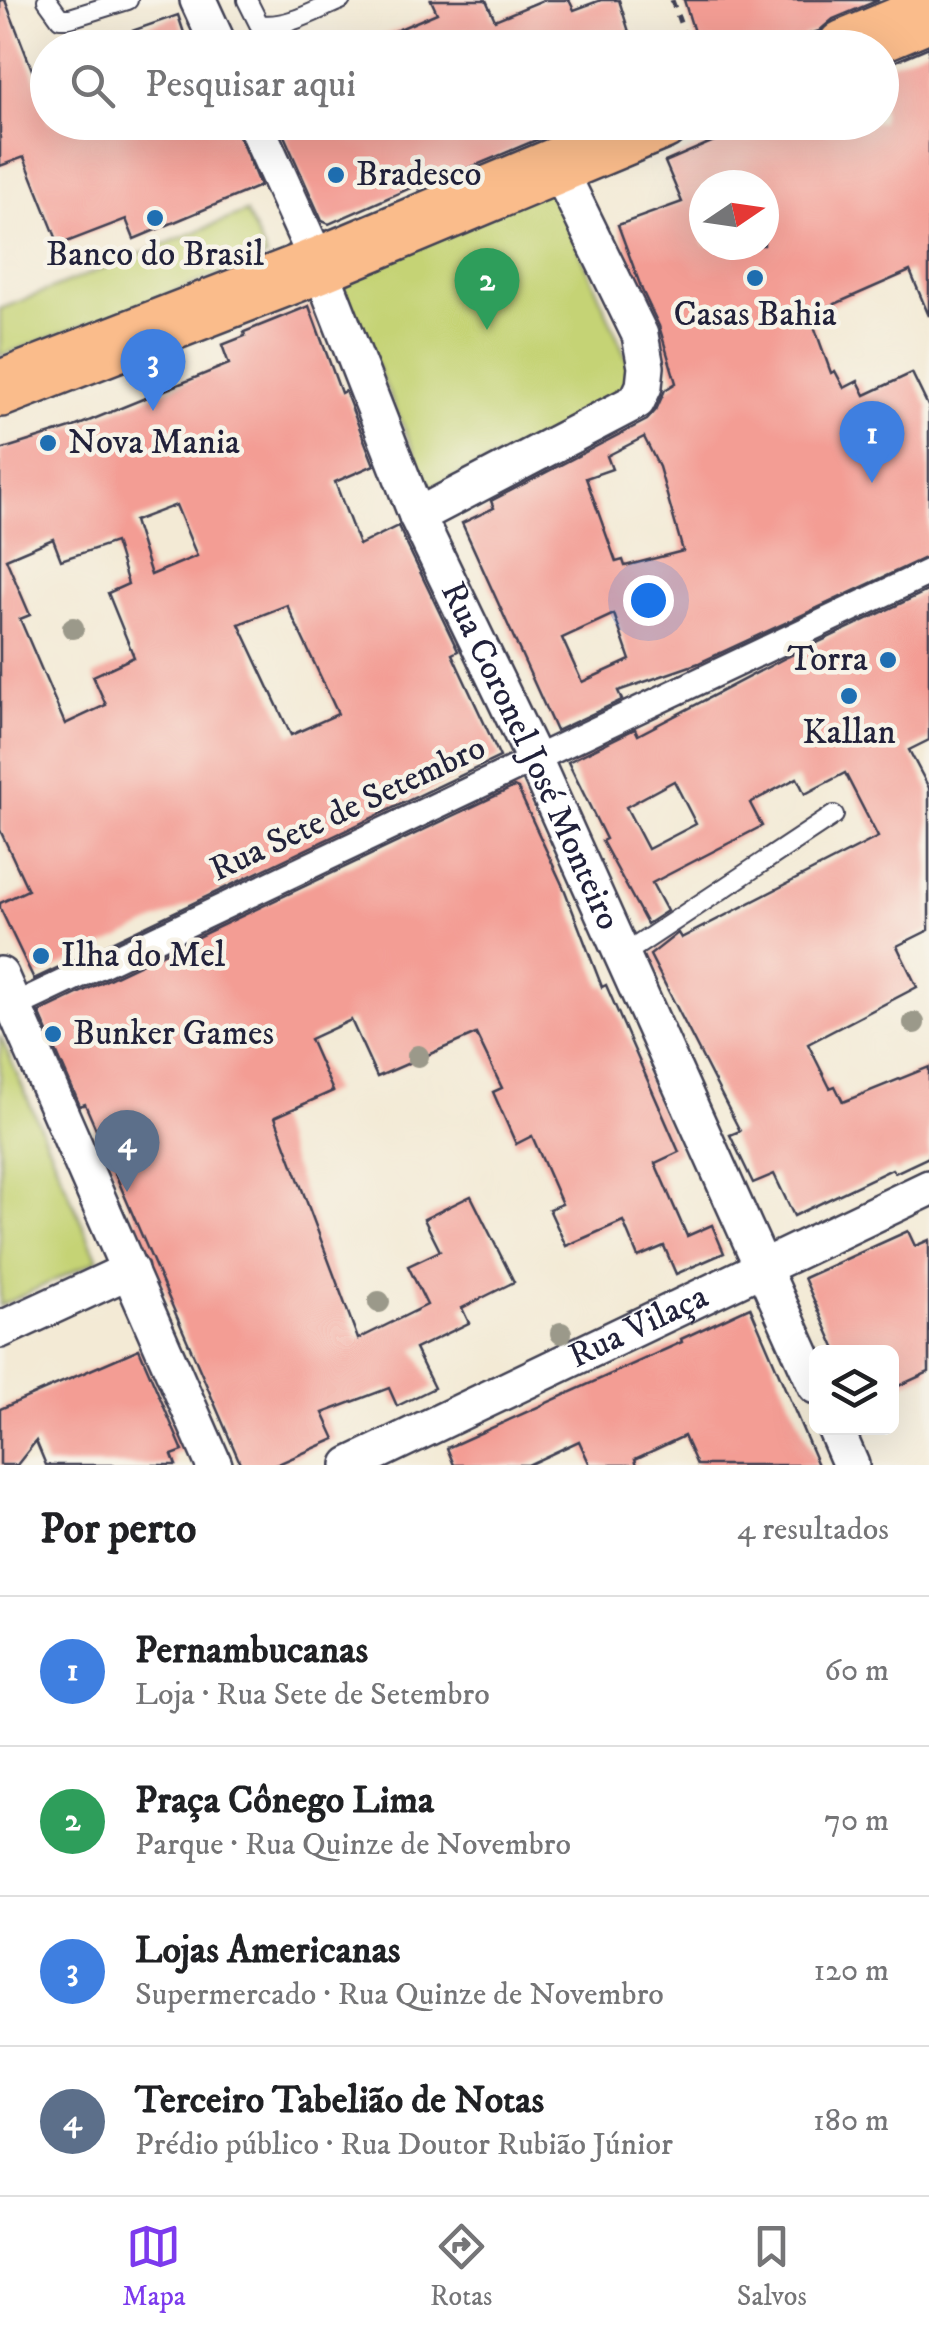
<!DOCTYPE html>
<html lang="pt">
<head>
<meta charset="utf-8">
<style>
  :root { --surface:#fff; --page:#f6f6f6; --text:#202124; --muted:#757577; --line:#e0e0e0; --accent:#7c3aed }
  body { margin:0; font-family:"IM FELL DW Pica",serif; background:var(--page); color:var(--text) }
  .controls { position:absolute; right:30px; bottom:30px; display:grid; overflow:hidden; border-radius:15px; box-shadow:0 10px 40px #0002 }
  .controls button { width:90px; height:90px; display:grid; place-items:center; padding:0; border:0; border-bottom:2px solid var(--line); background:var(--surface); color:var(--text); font:50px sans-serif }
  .compass { position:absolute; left:689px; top:170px; width:90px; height:90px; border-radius:50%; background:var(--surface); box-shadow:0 10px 40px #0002; rotate:77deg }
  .you { position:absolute; left:648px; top:600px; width:35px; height:35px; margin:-25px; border:8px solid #fff; border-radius:50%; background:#1a73e8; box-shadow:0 0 0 15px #1a73e833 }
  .badge { display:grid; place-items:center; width:65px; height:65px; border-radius:50%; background:var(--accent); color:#fff; font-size:32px; font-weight:700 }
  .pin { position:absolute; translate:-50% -82px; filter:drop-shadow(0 2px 5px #0008) }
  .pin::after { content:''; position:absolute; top:52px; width:35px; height:30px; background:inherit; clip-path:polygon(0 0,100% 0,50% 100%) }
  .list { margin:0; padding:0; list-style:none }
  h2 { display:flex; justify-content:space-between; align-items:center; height:130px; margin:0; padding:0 40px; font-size:42px }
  h2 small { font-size:32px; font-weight:400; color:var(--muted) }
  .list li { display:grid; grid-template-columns:65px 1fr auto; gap:30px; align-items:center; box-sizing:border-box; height:150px; padding:0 40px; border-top:2px solid var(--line) }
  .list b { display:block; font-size:38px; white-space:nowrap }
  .list p { margin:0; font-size:32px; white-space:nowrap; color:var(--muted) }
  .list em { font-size:32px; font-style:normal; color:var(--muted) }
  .icon { flex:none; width:55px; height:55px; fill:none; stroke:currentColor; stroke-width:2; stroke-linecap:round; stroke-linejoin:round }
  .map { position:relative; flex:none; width:929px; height:1465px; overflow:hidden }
  .search { position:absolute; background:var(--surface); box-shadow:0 10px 40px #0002; left:30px; right:30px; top:30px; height:110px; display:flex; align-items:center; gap:25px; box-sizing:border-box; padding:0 35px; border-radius:55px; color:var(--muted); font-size:38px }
  .sheet { height:730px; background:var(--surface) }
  nav { display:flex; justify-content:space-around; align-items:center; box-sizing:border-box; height:140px; border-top:2px solid var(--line); background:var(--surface); font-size:28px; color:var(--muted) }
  nav a { display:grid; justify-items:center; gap:5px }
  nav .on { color:var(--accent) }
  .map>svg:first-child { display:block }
</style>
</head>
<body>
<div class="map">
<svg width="929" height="1465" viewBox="0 0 929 1465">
  <rect width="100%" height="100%" fill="#f7f3e8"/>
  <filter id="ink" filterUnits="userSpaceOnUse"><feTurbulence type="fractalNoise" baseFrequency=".01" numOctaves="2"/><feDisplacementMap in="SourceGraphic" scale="20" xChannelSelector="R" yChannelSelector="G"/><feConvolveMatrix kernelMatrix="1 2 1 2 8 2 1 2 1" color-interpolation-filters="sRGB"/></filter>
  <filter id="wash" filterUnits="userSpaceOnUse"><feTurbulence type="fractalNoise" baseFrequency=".0048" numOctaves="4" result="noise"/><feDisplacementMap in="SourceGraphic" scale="40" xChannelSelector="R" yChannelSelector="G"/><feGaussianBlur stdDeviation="2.25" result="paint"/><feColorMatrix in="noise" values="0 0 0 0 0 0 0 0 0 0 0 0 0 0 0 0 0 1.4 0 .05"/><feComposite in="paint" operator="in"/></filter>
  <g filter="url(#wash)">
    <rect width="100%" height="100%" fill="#f3ead5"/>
    <g fill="#c5d375" stroke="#747a58" stroke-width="2.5">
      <polygon points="545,172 642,393 430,488 333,266"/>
      <polygon points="246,212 267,257 0,356 0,309"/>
      <polygon points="0,1035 98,1260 0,1306"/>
    </g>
    <g id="blocks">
      <g fill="#f39d94" fill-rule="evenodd">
        <polygon points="0,0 5,0 48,111 48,122 233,122 260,186 134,239 126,219 59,245 24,157 0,166"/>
        <polygon points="431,0 486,0 495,20 543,0 569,0 574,10 601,0 619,0 634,48 355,48 437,13"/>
        <polygon points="684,0 879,0 833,19 819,31 804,36 805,48 699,48"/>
        <polygon points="178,15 189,48 95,48 94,44"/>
        <path d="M929,47V316L910,271L810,315L831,373L835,371L844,388L858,381L865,395L912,373L929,408V556L699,663L618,691L622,700L556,731L462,523L494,508L491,501L647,420L656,410L665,390L676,383L659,326L642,290L618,225L682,202L665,162L758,122H882V67ZM704,185H764V245H704ZM644,437L659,467L683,551L625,566L623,560L616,562L586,478L612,469L607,456ZM614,614L630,660L582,682L562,638Z"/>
        <polygon points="278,122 579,122 419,189 417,185 329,224 322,221"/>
        <path d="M309,306L341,393L345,391L374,465L335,482L359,545L398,526L458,651L452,654L500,757L34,979L0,908V903L28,890L0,830V450L74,427L229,364L222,345L245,336L244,332ZM176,505L197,556L151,575L134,521ZM53,539L61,560L115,542L128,584L108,593L134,657L93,676L106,705L65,724L20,619L30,615L6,559ZM287,605L338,714L291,735L239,624Z"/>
        <path d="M929,590V740L909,750L929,788V930L897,946L917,987L808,1044L830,1088L835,1086L843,1102L929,1067V1157L895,1173L892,1169L794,1216L774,1174L753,1183L730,1135L740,1131L650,955L678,933L681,938L878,837L845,773L805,794L797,778L750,803L762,826L652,883L667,911L647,924L602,841L606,839L568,762L635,729L638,735L787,657ZM674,781L696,824L648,849L626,807Z"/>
        <polygon points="514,787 518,789 565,891 602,987 606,985 679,1152 655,1163 687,1236 712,1225 724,1253 676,1274 664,1246 638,1257 623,1221 566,1246 549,1209 562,1204 532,1136 516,1144 493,1092 502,1088 476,1034 377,1077 351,1020 310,1039 333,1091 275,1117 358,1339 427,1305 408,1266 440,1251 424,1219 471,1196 514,1282 462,1308 469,1323 415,1349 434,1388 397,1406 389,1388 323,1413 335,1439 276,1465 241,1465 85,1104 80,1106 39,1012"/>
        <polygon points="908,1231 915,1246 929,1240 929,1372 892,1389 892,1352 837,1352 804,1278"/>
        <polygon points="750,1307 818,1465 697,1465 684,1436 635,1459 637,1465 590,1465 579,1441 528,1465 454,1465 447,1448 682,1342 681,1339"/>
        <polygon points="139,1349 183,1451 172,1455 176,1465 46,1465 36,1441 17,1465 0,1465 0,1409"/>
      </g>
    </g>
  </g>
  <g filter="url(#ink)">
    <use href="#blocks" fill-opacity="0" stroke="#414052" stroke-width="2.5"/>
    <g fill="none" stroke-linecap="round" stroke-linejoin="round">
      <g stroke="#414052" stroke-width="22">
        <g id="service">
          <polyline points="47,0 60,18 70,18 128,0"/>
          <path d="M247,0L259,24C286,29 316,10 341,0"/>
          <polyline points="623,955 834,815"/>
        </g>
      </g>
      <g stroke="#414052" stroke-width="30">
        <polyline id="pedestrian" points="14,1006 929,572"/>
      </g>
      <g stroke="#414052" stroke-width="40">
        <g id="minor">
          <polyline points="198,0 220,48"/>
          <path id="s1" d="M254,122L319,265L417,516L534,759L816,1386"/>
          <polyline points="417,516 637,401 644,386 646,367 640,335 557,165"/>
          <polyline points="0,975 214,1465"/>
          <polyline points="0,1330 130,1270"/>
          <polyline points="835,1428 851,1465"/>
          <path id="s2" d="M350,1465L929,1188"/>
        </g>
      </g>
      <g stroke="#414052" stroke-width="60">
        <g id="primary">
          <polyline points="845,48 929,13"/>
          <polyline points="0,389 319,265 661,122"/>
        </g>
      </g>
      <polyline stroke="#414052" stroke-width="5" stroke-dasharray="8 8" stroke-linecap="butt" points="672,0 689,48"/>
      <use href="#service" stroke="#fff" stroke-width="18"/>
      <use href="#pedestrian" stroke="#fff" stroke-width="25"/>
      <use href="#minor" stroke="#fff" stroke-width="35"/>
      <use href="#primary" stroke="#fabc8b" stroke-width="55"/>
    </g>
    <g fill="#9b998a">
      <circle cx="73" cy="628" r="11"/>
      <circle cx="914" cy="1023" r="11"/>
      <circle cx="418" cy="1056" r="11"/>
      <circle cx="379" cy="1302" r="11"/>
      <circle cx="561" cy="1333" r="11"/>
    </g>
  </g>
  <g fill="#1f6fb2" stroke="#f7f3e8" stroke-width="4">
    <circle cx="336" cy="175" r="10"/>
    <circle cx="155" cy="218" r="10"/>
    <circle cx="755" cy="278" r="10"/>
    <circle cx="48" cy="443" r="10"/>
    <circle cx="888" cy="660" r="10"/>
    <circle cx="849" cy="696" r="10"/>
    <circle cx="41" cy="956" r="10"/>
    <circle cx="53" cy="1034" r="10"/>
  </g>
  <g text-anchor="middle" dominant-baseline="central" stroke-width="9" stroke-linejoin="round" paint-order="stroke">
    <g font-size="35" fill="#22223b" stroke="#f7f3e8" text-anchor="start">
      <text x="356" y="175">Bradesco</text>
      <text x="155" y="255" text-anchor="middle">Banco do Brasil</text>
      <text x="755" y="315" text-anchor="middle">Casas Bahia</text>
      <text x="68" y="443">Nova Mania</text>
      <text x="868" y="660" text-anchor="end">Torra</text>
      <text x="849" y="733" text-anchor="middle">Kallan</text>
      <text x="61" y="956">Ilha do Mel</text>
      <text x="73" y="1034">Bunker Games</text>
    </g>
    <g font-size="35" fill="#22223b" stroke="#f7f3e8">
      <text stroke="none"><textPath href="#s1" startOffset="692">Rua Coronel José Monteiro</textPath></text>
      <text transform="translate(348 809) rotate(-25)">Rua Sete de Setembro</text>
      <text stroke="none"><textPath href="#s2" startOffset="320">Rua Vilaça</textPath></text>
    </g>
  </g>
</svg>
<div class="controls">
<button><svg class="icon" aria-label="layers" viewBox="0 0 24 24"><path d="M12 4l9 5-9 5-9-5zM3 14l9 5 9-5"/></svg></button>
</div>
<svg class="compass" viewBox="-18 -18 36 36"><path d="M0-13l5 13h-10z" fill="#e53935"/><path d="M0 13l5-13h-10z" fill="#757577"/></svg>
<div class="you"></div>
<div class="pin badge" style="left:872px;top:483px;background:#3f7fe0">1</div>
<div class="pin badge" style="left:487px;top:330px;background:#2e9e5b">2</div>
<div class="pin badge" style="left:153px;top:411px;background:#3f7fe0">3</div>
<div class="pin badge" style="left:127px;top:1192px;background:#5c6f8a">4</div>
<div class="search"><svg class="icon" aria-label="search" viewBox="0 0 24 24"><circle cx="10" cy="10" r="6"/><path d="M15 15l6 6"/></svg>Pesquisar aqui</div>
</div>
<section class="sheet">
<h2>Por perto<small>4 resultados</small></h2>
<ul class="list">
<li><span class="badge" style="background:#3f7fe0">1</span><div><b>Pernambucanas</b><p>Loja · Rua Sete de Setembro</p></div><em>60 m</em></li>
<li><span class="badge" style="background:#2e9e5b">2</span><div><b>Praça Cônego Lima</b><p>Parque · Rua Quinze de Novembro</p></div><em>70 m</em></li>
<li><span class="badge" style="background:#3f7fe0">3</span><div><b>Lojas Americanas</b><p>Supermercado · Rua Quinze de Novembro</p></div><em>120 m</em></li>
<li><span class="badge" style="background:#5c6f8a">4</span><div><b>Terceiro Tabelião de Notas</b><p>Prédio público · Rua Doutor Rubião Júnior</p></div><em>180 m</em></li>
</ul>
</section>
<nav>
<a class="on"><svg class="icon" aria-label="map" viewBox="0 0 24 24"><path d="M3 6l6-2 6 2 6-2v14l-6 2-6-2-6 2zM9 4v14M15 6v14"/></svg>Mapa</a>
<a><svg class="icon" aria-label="directions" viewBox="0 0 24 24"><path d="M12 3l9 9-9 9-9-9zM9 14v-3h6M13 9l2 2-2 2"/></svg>Rotas</a>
<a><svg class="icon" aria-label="saved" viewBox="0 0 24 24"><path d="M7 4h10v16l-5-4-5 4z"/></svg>Salvos</a>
</nav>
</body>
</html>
